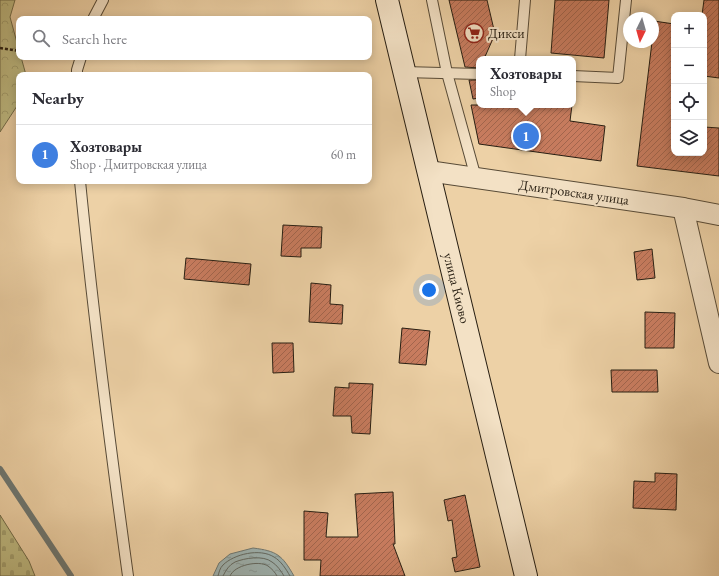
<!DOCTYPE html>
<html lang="en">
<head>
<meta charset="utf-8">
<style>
  :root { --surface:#fff; --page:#f7f7f7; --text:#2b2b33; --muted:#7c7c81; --line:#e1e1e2; --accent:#8f2418 }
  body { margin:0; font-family:"EB Garamond",serif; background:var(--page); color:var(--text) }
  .controls { position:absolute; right:12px; top:12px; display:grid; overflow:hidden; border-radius:8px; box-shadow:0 2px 10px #0003 }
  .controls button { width:36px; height:36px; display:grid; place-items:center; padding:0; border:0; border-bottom:1px solid var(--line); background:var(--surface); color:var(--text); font:20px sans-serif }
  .compass { position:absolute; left:623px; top:12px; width:36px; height:36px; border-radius:50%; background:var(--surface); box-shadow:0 2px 10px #0003; rotate:185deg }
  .you { position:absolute; left:429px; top:290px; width:14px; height:14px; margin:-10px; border:3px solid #fff; border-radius:50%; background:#1a73e8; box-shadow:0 0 0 6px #1a73e833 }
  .badge { display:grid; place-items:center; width:26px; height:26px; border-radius:50%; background:var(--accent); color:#fff; font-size:13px; font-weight:700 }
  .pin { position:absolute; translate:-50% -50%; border:2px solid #fff; box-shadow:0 1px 4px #0006 }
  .popup { position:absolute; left:476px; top:56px; width:100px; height:52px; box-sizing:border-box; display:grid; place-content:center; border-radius:8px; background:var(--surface); filter:drop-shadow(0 1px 3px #0005); font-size:13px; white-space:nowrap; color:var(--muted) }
  .popup b { font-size:15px; color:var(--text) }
  .popup::after { content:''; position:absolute; left:50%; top:100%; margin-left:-8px; border:8px solid transparent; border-top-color:var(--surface) }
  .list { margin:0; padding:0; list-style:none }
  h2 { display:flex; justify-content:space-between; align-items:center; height:52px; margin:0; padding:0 16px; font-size:17px }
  h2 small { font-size:13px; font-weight:400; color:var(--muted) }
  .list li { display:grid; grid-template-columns:26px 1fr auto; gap:12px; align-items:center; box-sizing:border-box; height:60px; padding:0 16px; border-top:1px solid var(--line) }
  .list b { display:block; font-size:15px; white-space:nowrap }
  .list p { margin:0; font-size:13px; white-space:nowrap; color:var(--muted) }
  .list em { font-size:13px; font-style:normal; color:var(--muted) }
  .icon { flex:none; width:22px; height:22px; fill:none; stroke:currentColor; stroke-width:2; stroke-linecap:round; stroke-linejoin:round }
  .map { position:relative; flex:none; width:719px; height:576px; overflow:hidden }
  .search { position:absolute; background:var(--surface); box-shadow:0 2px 10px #0003; left:16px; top:16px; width:356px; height:44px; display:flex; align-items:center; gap:10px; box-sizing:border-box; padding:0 14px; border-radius:8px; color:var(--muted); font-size:15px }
  .panel { position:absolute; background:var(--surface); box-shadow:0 2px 10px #0003; left:16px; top:72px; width:356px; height:112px; border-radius:8px }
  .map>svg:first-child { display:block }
</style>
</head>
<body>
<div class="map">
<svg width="719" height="576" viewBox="0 0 719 576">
  <defs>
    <pattern id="forest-crowns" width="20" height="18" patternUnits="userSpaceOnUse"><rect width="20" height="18" fill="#beba82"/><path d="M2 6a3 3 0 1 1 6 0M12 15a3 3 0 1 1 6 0" fill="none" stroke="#a39f6f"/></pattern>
    <pattern id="cemetery-stones" width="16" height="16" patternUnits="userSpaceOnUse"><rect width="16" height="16" fill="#beba82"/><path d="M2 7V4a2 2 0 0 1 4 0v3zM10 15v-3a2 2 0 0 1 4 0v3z" fill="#a39f6f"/></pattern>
    <pattern id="water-ripples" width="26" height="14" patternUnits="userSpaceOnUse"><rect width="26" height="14" fill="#9eb4b3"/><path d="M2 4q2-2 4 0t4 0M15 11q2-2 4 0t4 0" fill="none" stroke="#889a99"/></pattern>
    <pattern id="building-hatch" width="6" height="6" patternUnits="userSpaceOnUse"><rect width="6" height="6" fill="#c87c5f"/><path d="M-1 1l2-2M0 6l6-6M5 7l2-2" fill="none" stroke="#a2654d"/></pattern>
  </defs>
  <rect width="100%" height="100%" fill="#edd1a6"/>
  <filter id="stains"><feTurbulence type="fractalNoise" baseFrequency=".005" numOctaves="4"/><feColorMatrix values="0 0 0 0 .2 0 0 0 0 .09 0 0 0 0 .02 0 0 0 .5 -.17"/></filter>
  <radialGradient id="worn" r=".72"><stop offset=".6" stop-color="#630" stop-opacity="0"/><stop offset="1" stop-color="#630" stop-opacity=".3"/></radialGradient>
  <polygon fill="url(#forest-crowns)" stroke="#726c4a" points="0,0 15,0 10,17 19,50 19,57 21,57 26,75 19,75 19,103 0,132"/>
  <polygon fill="url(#cemetery-stones)" stroke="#726c4a" points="0,515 29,561 35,576 0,576"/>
  <path fill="url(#water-ripples)" stroke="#6e7873" d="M253,548C277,551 282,555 294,576H213L219,563L230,554Z"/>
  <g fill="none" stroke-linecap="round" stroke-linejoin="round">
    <g stroke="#626962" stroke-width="1">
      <path d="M218,576C219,572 220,568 223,565C234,554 260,548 274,557C281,561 286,569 290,576"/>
      <path d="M223,576C226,570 229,565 235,562C245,558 263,555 272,562C277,565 281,571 284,576"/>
      <path d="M230,576C234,565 259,560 268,566C272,569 275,572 277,576"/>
    </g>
    <polyline stroke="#6e7873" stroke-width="6" points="0,469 71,576"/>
  </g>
  <g fill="url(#building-hatch)" stroke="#271e12">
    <polygon points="449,0 487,0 495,34 484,59 479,59 479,68 465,67"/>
    <polygon points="555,0 609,0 604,58 551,53"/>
    <polygon points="704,0 719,0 719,78 704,76 704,15 702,15"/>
    <polygon points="654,21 674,24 674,153 704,153 704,127 719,128 719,176 637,166 652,42 653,42"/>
    <polygon points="469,80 479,80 479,98 473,99"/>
    <polygon points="471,105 572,105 570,121 605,126 601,161 479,144"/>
    <polygon points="283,225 322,227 321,248 301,248 301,257 281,256"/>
    <polygon points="652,249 655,278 637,280 634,252"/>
    <polygon points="186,258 251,264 249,285 184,279"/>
    <polygon points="311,283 331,285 330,304 343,305 342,324 309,322"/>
    <polygon points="645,312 675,313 674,348 645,348"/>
    <polygon points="402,328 430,331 426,365 399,363"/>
    <polygon points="272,343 293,343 294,372 273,373"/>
    <polygon points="611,370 657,370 658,392 612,392"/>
    <polygon points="349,383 373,384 370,434 352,433 351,416 333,416 335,387 349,388"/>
    <polygon points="655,473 677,474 676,510 633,508 634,481 655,482"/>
    <polygon points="393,492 395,544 393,544 405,576 320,576 321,560 304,560 304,511 328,513 326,537 358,537 355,494"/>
    <polygon points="465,495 480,567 455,572 452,558 457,557 452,520 448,521 444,500"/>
  </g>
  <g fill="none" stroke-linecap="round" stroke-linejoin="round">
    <g stroke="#584b37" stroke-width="12">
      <g id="service">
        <polyline points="432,0 447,73 476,178"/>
        <polyline points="93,19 103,0"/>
        <polyline points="520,59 525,0"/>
        <polyline points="404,72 479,74"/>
        <polyline points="77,75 77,70 81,57"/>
        <polyline points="573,76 618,78 626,0"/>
        <path d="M80,181C93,313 110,445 128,576"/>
      </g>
    </g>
    <g stroke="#584b37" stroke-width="22">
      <g id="minor">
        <polyline points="428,171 683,208 719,215"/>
        <polyline points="683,208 719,363"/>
      </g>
    </g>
    <g stroke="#271e12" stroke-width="24">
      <polyline id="secondary" points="387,0 526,576"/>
    </g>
    <polyline stroke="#271e12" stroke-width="2.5" stroke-dasharray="3 2" stroke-linecap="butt" points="0,48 19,51"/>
    <use href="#service" stroke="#f3e1c5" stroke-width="10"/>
    <use href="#minor" stroke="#f3e1c5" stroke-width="20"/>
    <use href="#secondary" stroke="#f3e1c5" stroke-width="22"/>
  </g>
  <defs>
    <g id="supermarket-ring" transform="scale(1)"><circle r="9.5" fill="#f3e1c5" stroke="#8f2418" stroke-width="1.5"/><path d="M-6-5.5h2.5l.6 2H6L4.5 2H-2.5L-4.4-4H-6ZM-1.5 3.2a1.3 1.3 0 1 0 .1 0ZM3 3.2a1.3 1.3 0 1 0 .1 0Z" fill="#8f2418"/></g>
  </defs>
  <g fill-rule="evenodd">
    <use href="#supermarket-ring" x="474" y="33"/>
  </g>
  <g text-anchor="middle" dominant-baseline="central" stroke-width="4" stroke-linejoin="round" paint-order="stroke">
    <g font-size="14" fill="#271e12" stroke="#f3e1c5" text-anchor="start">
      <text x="488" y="33">Дикси</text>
    </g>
    <g font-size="14" fill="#271e12" stroke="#f3e1c5">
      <text transform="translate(574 192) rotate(8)">Дмитровская улица</text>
      <text transform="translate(457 288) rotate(76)">улица Киово</text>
    </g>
  </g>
  <rect width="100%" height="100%" filter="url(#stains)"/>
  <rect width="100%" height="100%" fill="url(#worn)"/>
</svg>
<div class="controls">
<button>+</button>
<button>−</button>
<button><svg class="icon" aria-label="locate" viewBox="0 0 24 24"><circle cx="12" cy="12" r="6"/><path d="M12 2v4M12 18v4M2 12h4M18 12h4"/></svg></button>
<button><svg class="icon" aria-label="layers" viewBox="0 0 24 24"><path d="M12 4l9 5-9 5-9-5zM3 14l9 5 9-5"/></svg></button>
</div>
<svg class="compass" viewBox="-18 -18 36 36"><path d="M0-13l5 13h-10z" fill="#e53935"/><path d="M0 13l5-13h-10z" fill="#7c7c81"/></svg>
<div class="you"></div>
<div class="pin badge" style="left:526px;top:136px;background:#3f7fe0">1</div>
<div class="popup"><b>Хозтовары</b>Shop</div>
<div class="search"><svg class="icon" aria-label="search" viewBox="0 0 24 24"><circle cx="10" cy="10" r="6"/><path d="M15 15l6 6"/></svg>Search here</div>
<section class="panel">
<h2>Nearby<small></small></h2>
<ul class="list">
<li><span class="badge" style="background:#3f7fe0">1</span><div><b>Хозтовары</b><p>Shop · Дмитровская улица</p></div><em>60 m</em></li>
</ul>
</section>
</div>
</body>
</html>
